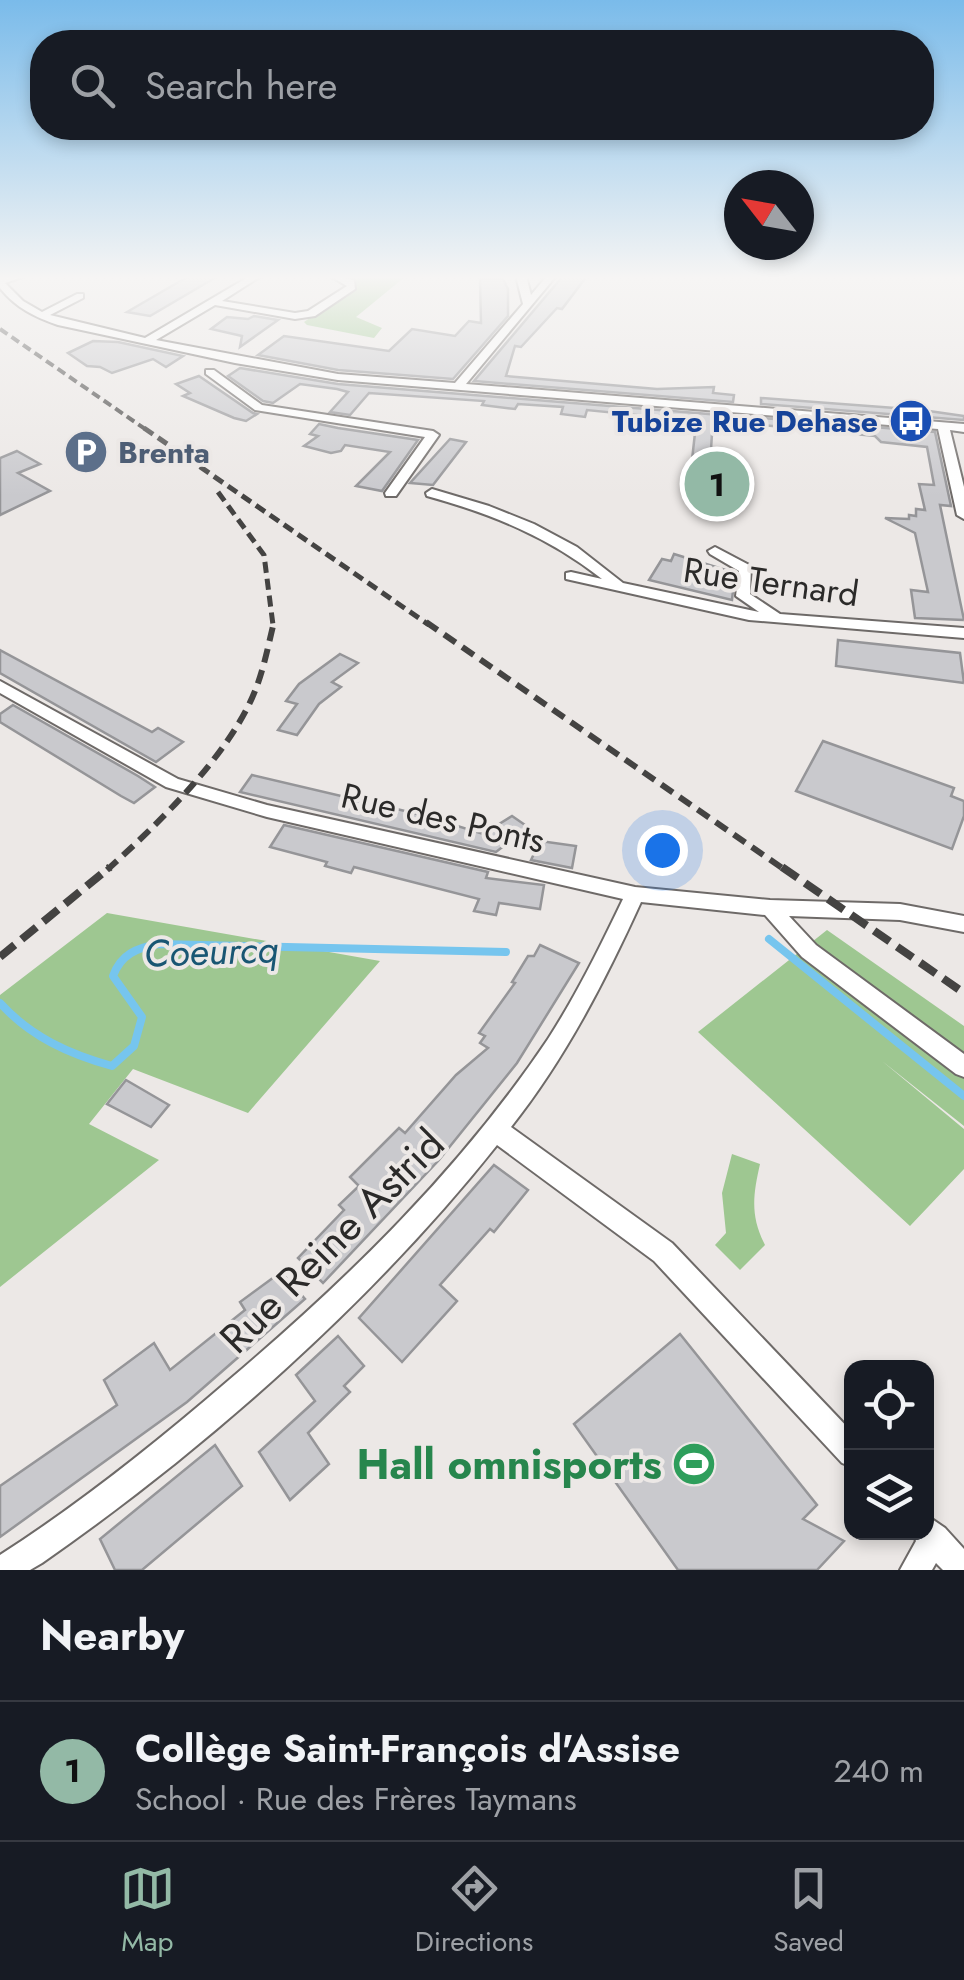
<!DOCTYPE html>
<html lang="en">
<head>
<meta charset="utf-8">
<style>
  :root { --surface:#171b24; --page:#20242c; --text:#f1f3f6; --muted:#9ea1a6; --line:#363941; --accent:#93b9a6 }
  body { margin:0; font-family:Jost,sans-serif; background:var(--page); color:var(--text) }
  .controls { position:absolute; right:30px; bottom:30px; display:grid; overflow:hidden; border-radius:20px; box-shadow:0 5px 15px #0003 }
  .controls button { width:90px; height:90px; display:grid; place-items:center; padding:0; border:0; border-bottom:2px solid var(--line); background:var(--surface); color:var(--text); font:50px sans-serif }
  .compass { position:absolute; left:724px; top:170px; width:90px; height:90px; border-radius:50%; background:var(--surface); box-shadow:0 5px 15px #0003; rotate:301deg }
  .you { position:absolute; left:662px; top:850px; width:35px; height:35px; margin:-25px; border:8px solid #fff; border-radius:50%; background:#1a73e8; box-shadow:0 0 0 15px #1a73e833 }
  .badge { display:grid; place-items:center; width:65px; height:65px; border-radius:50%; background:var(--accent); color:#111; font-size:32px; font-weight:700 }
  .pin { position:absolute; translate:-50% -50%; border:5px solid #fff; box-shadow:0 2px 10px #0006 }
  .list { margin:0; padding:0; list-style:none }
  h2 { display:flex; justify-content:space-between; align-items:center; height:130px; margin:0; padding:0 40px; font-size:42px }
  h2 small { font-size:32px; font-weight:400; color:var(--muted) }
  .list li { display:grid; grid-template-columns:65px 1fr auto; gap:30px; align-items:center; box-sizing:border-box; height:140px; padding:0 40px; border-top:2px solid var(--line) }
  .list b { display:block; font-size:38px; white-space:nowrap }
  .list p { margin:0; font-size:32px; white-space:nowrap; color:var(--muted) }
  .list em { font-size:32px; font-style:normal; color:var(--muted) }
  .icon { flex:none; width:55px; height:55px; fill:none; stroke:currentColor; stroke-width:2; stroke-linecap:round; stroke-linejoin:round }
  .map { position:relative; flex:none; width:964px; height:1570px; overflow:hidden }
  .search { position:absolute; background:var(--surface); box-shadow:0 5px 15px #0003; left:30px; right:30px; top:30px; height:110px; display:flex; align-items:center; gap:25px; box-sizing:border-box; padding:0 35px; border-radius:40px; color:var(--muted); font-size:38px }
  .sheet { height:270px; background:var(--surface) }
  nav { display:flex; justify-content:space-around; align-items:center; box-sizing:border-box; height:140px; border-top:2px solid var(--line); background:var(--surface); font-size:28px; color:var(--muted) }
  nav a { display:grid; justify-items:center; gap:5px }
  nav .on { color:var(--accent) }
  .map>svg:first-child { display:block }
</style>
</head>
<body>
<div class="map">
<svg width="964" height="1570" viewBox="0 0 964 1570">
  <rect width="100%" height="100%" fill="#ece8e6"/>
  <g fill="#9ec791">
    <polygon points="107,913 380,961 248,1113 133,1069 89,1124 159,1160 0,1287 0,995"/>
    <polygon points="827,930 964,1026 964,1126 882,1061 964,1129 964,1169 910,1226 698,1032"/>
    <path d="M732,1154L760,1164C753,1195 750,1216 765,1245L740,1270L715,1245L726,1233L722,1193Z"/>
  </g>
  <polygon fill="#96c588" points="357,276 406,276 356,317 382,328 374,338 307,325 304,322 354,288"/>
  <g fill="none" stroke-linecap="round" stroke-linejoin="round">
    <g stroke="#76c5ee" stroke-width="8">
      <polyline points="769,939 964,1096"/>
      <path d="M0,1003C31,1037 69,1054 112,1066L134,1046L142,1017L113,976C121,954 137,948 158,944L506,952"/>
    </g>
  </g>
  <g fill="#c9c9cd" stroke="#959598" stroke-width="2.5">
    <polygon points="189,276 218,276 150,316 127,312"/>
    <polygon points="563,276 587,276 562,309 557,308 521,347 515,346 506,376 657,389 714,387 713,393 734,395 733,402 474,381"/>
    <polygon points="480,279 503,279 508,289 508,316 453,379 338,370 258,355 284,336 389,351 412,329 455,336 469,321 481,323"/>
    <polygon points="254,316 278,320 240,347 242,336 211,329 227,317 248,319"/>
    <polygon points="93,341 118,342 183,356 166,367 153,359 112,373 100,367 87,366 68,353"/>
    <polygon points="240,368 338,384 733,416 732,427 730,433 712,434 709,480 690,478 695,433 685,433 687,424 676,423 677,419 587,410 585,417 561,414 563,407 518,404 515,409 482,405 484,401 369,393 350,415 330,412 348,392 337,389 300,384 273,403 263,401 228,376"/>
    <polygon points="199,376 253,413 257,414 246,421 234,418 183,396 190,393 176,384"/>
    <polygon points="761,398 922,410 964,416 964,420 761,404"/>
    <polygon points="761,418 935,432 951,506 940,505 964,620 915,618 911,590 928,592 915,533 885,518 909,519 909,515 916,516 916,509 925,510 919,484 934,485 927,447 881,442 875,436 761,425"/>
    <polygon points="319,424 338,428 418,440 382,491 356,486 390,452 345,445 341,451 331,453 304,446 318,436 310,434"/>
    <polygon points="450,439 466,442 433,485 410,483"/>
    <polygon points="17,451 40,464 18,473 50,491 0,515 0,458"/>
    <polygon points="674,554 735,573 732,600 649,580 662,559 671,561"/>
    <polygon points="838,640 960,653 964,683 836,666"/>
    <polygon points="0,650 152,732 158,728 183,742 156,762 0,673"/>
    <polygon points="340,654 358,663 332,682 341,687 319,704 297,735 278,730 297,704 286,701 299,684"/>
    <polygon points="13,705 138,776 155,787 134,803 121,796 0,722 0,714"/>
    <polygon points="823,741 954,788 951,796 964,801 964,816 952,849 796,791"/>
    <polygon points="252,775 422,815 483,834 512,816 528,827 496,852 240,792"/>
    <polygon points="284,825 488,872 486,878 544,885 540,909 499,903 496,915 474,911 479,899 354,867 351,873 325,866 327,862 270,847"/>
    <polygon points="540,841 576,846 572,868 531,860"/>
    <polygon points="540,945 579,963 517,1063 439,1160 323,1283 298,1258 344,1210 339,1205 359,1186 350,1177 399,1128 405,1133 456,1075 488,1048 480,1043 485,1036 479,1033 515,983 512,982 528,956 534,956"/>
    <polygon points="126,1080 169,1105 151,1127 107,1104"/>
    <polygon points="494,1165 528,1190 494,1232 490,1229 440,1285 457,1301 402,1362 359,1318"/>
    <polygon points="281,1272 305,1299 187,1402 0,1537 0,1486 117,1405 104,1380 154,1343 170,1370 245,1310 240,1302"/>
    <polygon points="680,1334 817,1505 803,1519 844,1541 817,1570 678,1570 574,1424"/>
    <polygon points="338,1336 364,1366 344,1386 350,1392 308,1433 329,1464 290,1500 259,1452 315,1401 296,1375"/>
    <polygon points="215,1445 242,1486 142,1570 115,1570 100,1539"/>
  </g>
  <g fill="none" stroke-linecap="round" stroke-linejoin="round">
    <g stroke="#6e6a68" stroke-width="4">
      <g id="minor">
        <path d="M8,276H25L5,283L23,301L42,312L77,294H83V298L50,315L145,338L250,276H261L222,301L295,313L308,311L347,286L330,276L354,280L355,289L315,316L295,319L215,305L156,340L338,374L455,383L523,304L516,276H526L531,295L547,276H556L466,384L964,424V432L950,430L964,487V519L957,515L938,429L338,380L235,363L58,325C35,317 16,308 0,288V278Z"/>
        <polygon points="206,370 214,370 262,405 433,431 439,435 396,496 386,496 385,493 425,437 255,410 206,374"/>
        <path d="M432,489L489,506L534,524L577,547L623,583L759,612L736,596L739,571L710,554L708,551L715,547L751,566L750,594L780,614L964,628V638L749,620L566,579V573L571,572L602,579C549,537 492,514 427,496L426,493Z"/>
        <path d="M0,681L178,779L267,805L635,887L770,900L900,904L964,916V932L900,920L789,916L816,945L964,1054V1077L956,1074L802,957L765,915L641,902C605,981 565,1059 511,1127L672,1243L852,1432V1467L842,1463L654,1261L497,1145C373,1301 206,1449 42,1563L30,1570H0V1555C81,1503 156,1443 229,1380C348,1279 461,1169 548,1039C577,994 600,947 623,899L267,817L166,787L0,693Z"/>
        <polygon points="926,1515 945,1528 964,1549 964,1570 943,1570 936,1563 932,1570 900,1570 916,1541 912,1532 926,1532"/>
      </g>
    </g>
    <use href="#minor" fill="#fff" fill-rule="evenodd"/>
    <polyline stroke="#444342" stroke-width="4" stroke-dasharray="9 5" stroke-linecap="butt" points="0,329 148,431"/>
    <g stroke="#444342" stroke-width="5" stroke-dasharray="11 6" stroke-linecap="butt">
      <polyline points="144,428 429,625"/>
      <polyline points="218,492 264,555 273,625"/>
    </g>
    <g stroke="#444342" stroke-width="6" stroke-dasharray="14 8" stroke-linecap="butt">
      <polyline points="426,622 785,870"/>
      <path d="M107,870C159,823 235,750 258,683C265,663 269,642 274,622"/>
    </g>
    <g stroke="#444342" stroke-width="8" stroke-dasharray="19 9" stroke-linecap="butt">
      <polyline points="782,867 964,993"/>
      <polyline points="0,957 110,867"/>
    </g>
  </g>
  <linearGradient id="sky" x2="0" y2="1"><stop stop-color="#7abbea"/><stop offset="0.56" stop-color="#f6f5f4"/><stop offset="1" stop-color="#f6f5f4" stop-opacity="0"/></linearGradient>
  <rect width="964" height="496" fill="url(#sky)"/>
  <defs>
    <g id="bus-disc" transform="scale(2.25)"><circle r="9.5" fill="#1a4fb4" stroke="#ece8e6"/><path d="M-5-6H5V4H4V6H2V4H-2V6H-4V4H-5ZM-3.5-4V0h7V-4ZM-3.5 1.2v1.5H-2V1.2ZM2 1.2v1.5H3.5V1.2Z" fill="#fff"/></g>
    <g id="parking-disc" transform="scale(2.25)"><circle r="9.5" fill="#5c6f8a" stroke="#ece8e6"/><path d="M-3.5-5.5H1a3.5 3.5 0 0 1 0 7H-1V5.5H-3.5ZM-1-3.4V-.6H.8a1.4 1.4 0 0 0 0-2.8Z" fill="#fff"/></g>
    <g id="stadium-disc" transform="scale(2.25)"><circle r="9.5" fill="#2e9e5b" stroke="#ece8e6"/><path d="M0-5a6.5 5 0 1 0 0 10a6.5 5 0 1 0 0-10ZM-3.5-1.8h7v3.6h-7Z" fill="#fff"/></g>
  </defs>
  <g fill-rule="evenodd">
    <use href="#bus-disc" x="911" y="421"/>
    <use href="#parking-disc" x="86" y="452"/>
    <use href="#stadium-disc" x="694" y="1464"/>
  </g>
  <g text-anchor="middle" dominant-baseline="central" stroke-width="8" stroke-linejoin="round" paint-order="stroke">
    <g font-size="30" font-weight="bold" fill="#164399" stroke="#ece8e6" text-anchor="end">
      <text x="878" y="421">Tubize Rue Dehase</text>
    </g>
    <g font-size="30" font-weight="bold" fill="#4e5e75" stroke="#ece8e6" text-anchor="start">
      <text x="118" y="452">Brenta</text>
    </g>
    <g font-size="35" fill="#2b2a29" stroke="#ece8e6">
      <text transform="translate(771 582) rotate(8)">Rue Ternard</text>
      <text transform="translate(443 818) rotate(13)">Rue des Ponts</text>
    </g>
    <g font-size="38" font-style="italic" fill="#195673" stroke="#ece8e6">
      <text transform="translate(211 951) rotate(-2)">Coeurcq</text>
    </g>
    <g font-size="42" fill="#2b2a29" stroke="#ece8e6">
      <text transform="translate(332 1241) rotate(-45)">Rue Reine Astrid</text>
    </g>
    <g font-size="42" font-weight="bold" fill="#27864d" stroke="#ece8e6" text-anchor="end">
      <text x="662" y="1464">Hall omnisports</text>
    </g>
  </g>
</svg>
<div class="controls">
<button><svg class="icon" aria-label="locate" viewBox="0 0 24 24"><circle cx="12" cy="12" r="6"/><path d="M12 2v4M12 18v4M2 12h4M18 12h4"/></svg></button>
<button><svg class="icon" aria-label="layers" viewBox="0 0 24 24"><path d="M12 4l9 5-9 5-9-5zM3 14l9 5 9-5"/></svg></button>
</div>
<svg class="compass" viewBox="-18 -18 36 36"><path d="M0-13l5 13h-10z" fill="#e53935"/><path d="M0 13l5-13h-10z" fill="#9ea1a6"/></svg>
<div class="you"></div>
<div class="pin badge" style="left:717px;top:484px">1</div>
<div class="search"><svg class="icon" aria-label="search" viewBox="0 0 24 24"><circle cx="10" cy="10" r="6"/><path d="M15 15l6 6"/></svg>Search here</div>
</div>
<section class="sheet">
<h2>Nearby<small></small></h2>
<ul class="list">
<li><span class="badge">1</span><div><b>Collège Saint-François d'Assise</b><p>School · Rue des Frères Taymans</p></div><em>240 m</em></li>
</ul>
</section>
<nav>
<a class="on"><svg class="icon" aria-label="map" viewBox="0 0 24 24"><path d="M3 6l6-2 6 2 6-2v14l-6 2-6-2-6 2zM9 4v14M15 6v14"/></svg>Map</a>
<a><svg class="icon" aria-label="directions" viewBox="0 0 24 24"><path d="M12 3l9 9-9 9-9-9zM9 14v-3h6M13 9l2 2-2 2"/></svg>Directions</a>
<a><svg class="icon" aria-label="saved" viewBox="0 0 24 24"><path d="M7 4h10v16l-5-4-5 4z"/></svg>Saved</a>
</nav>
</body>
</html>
